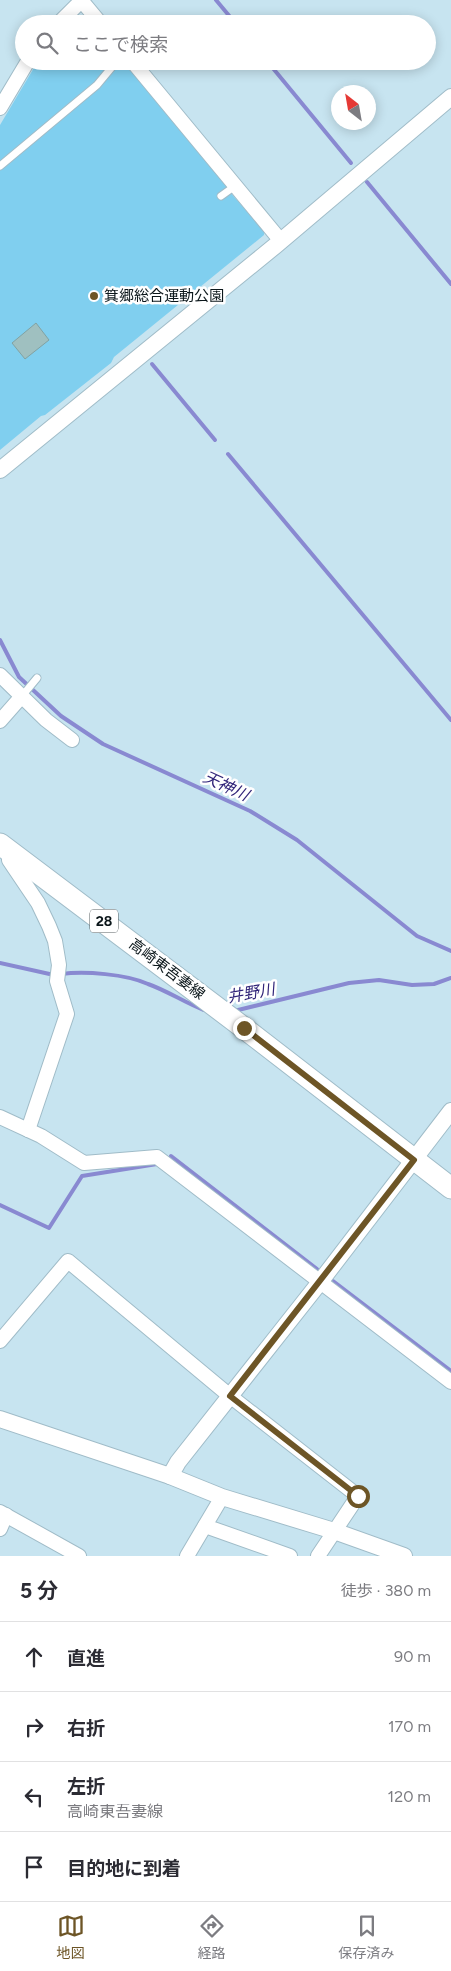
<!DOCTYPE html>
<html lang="ja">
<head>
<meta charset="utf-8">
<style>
  :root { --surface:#fff; --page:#f7f7f7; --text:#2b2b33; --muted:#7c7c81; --line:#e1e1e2; --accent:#6d5526 }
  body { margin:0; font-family:Figtree,"Noto Sans JP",sans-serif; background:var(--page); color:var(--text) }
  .compass { position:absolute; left:331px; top:85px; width:45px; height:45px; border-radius:50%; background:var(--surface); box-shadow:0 2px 12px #0003; rotate:329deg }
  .stop { position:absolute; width:15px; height:15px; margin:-11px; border:4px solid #6d5526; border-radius:50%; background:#fff }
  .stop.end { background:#6d5526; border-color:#fff; box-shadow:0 1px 5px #0008 }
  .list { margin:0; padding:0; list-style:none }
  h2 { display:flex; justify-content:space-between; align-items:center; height:65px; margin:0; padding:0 20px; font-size:21px }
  h2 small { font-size:16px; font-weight:400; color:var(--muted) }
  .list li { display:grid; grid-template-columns:32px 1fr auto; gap:15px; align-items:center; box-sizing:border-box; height:70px; padding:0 20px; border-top:1px solid var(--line) }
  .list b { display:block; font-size:19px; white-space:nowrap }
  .list p { margin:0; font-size:16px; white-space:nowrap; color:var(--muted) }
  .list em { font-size:16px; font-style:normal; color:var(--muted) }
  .icon { flex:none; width:28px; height:28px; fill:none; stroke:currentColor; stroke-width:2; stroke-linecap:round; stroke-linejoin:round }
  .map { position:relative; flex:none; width:451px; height:1556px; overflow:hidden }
  .search { position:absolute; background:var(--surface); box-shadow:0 2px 12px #0003; left:15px; right:15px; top:15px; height:55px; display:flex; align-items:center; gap:12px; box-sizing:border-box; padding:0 18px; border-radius:28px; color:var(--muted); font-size:19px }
  .sheet { height:345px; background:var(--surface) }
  nav { display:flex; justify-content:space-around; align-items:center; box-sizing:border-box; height:70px; border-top:1px solid var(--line); background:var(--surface); font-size:14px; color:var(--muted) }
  nav a { display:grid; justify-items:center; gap:2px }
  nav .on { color:var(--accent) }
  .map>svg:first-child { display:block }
</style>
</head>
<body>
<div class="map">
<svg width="451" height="1556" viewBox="0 0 451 1556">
  <rect width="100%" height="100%" fill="#c7e4f0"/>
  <polygon fill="#80cfef" points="38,61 124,61 223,180 229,191 264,231 264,235 114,357 111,363 45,415 41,416 0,450 0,125"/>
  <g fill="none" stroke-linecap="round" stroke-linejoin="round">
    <g stroke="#8989d1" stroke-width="4">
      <polyline points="216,0 236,24"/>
      <polyline points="267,61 351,163"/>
      <polyline points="367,182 451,284"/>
      <polyline points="152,364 215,440"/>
      <polyline points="228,454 451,720"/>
      <polyline points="0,640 19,677 61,716 103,744 250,811 297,840 417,936 451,951"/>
      <polyline points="0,963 54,975"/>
      <path d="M61,974C85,971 126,974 148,984C168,991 185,1003 204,1010"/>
      <polyline points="234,1011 349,983 379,980 412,985 434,984 451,978"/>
      <polyline points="171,1156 317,1269"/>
      <polyline points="0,1205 49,1228 82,1176 157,1164"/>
      <polyline points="333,1281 451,1371"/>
    </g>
  </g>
  <polygon fill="#9fc0c0" stroke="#82a2a2" points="36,323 49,340 25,359 12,343"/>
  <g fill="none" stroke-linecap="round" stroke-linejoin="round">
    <g stroke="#a0bcc8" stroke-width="9">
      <g id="service">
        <polyline points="0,166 97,85 117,61"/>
        <polyline points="221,196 235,186"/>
        <polyline points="22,696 37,678"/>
      </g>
    </g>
    <g stroke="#a0bcc8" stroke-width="16">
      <g id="minor">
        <polyline points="81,0 101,24"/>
        <polyline points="58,24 82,0"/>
        <polyline points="132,61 281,241"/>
        <polyline points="0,108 28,61"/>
        <polyline points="0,675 46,720 72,740"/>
        <polyline points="0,721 22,696"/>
        <polyline points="11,853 9,860 38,903 49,926 55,941 59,965 57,981 67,1014 28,1130"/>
        <polyline points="0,1117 41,1136 84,1163 157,1157 451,1382"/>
        <polyline points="0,1341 68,1261 230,1396 358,1496 318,1556"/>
        <polyline points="0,1512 79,1556"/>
        <polyline points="205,1526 290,1556"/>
        <polyline points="0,1529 6,1515"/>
        <polyline points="187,1556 222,1497"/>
      </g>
    </g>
    <g stroke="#a0bcc8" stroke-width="18">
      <g id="tertiary">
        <polyline points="0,470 275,246 451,97"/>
        <polyline points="0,1419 170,1476 222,1497 334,1531 404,1556"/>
        <polyline points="170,1476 178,1462 320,1282 451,1111"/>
      </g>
    </g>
    <g stroke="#a0bcc8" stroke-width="23">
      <polyline id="primary" points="0,844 244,1028 451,1188"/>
    </g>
    <use href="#service" stroke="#fff" stroke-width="7"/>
    <use href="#minor" stroke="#fff" stroke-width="14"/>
    <use href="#tertiary" stroke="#fff" stroke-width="16"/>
    <use href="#primary" stroke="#fff" stroke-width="21"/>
  </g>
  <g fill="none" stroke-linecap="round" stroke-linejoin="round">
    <polyline stroke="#6d5526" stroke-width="6" points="244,1028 414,1160 230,1396 358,1496"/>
  </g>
  <circle fill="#6d5526" stroke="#fff" stroke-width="2" cx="94" cy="296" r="5"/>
  <g text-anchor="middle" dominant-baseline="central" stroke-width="5" stroke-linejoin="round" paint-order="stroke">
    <rect fill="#fff" stroke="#545c5f" stroke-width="1" x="90" y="909.5" width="28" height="23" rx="4"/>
    <g font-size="14" font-weight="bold" fill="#0b161a">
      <text x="104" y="921">28</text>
    </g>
    <g font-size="15" fill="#0b161a" stroke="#fff" text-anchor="start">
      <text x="104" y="296">箕郷総合運動公園</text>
    </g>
    <g font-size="15" fill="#0b161a" stroke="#fff">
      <text transform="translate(167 969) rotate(37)">高崎東吾妻線</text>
    </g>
    <g font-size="16" font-style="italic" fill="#312579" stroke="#fff">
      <text transform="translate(226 786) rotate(25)">天神川</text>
      <text transform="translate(251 993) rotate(-10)">井野川</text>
    </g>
  </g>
</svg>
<svg class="compass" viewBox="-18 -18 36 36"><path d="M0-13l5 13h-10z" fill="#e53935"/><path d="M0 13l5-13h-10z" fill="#7c7c81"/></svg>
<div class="stop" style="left:358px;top:1496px"></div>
<div class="stop end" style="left:244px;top:1028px"></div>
<div class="search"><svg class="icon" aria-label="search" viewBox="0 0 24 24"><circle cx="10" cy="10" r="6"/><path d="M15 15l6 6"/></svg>ここで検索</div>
</div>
<section class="sheet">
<h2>5 分<small>徒歩 · 380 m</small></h2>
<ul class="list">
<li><svg class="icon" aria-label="ahead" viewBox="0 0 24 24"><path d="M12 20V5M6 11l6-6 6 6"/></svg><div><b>直進</b></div><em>90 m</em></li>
<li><svg class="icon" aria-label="right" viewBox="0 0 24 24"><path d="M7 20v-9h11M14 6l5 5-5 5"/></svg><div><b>右折</b></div><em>170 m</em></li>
<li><svg class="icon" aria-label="left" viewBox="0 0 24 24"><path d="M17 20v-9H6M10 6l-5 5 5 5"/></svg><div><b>左折</b><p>高崎東吾妻線</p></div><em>120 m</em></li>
<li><svg class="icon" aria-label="arrive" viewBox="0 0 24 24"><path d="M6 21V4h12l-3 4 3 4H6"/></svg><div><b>目的地に到着</b></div></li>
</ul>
</section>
<nav>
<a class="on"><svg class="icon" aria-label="map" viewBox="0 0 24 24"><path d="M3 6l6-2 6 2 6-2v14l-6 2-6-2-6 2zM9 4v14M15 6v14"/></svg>地図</a>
<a><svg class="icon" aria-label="directions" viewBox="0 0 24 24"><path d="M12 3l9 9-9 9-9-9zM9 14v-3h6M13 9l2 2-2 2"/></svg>経路</a>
<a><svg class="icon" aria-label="saved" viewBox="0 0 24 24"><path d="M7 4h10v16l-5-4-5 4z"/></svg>保存済み</a>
</nav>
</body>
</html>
